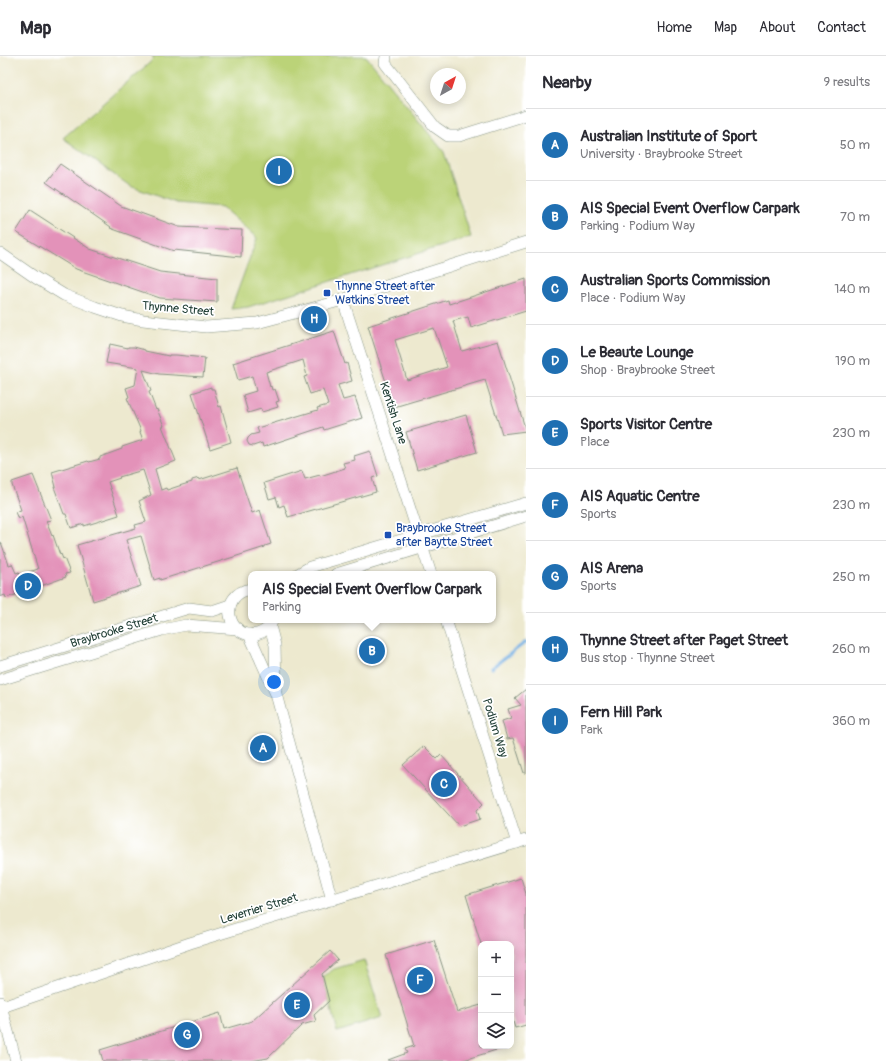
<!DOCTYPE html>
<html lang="en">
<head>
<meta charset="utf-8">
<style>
  :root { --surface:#fff; --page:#f7f7f7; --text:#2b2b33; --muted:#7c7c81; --line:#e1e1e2; --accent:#1f6fb2 }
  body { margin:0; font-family:Pangolin,sans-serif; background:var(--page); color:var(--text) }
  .controls { position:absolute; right:12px; bottom:12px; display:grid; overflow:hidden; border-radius:8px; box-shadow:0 2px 10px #0003 }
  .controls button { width:36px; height:36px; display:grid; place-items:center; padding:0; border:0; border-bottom:1px solid var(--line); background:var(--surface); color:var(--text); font:20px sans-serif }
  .compass { position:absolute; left:430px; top:12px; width:36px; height:36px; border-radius:50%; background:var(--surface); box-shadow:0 2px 10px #0003; rotate:39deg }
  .you { position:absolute; left:274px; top:626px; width:14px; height:14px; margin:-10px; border:3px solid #fff; border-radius:50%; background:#1a73e8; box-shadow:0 0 0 6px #1a73e833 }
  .badge { display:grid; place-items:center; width:26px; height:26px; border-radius:50%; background:var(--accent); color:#fff; font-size:13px; font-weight:700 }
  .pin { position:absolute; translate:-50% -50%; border:2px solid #fff; box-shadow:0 1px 4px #0006 }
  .popup { position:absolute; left:248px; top:515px; width:248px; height:52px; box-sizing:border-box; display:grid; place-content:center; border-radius:8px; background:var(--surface); filter:drop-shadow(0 1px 3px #0005); font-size:13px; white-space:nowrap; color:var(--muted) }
  .popup b { font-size:15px; color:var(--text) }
  .popup::after { content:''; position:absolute; left:50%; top:100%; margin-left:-8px; border:8px solid transparent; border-top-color:var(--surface) }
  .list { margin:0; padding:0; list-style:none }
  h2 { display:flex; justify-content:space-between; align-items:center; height:52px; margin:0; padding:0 16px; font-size:17px }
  h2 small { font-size:13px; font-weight:400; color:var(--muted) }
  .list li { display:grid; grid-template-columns:26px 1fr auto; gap:12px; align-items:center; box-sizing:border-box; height:72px; padding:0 16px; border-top:1px solid var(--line) }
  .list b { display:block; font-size:15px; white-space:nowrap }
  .list p { margin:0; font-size:13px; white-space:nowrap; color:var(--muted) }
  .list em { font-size:13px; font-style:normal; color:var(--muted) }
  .icon { flex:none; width:22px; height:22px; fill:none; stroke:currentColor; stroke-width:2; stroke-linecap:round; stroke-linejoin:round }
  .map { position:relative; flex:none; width:526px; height:1005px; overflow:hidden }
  header { display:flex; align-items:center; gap:24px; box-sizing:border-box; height:56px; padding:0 20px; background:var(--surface); border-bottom:1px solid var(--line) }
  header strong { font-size:19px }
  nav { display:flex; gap:22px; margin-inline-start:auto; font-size:14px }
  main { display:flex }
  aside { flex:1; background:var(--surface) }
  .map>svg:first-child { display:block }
</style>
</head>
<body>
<header>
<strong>Map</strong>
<nav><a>Home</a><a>Map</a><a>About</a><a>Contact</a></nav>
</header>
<main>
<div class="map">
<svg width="526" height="1005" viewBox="0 0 526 1005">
  <rect width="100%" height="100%" fill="#fff"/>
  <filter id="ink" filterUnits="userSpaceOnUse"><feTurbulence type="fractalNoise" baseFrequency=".025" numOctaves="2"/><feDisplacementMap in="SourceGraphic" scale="8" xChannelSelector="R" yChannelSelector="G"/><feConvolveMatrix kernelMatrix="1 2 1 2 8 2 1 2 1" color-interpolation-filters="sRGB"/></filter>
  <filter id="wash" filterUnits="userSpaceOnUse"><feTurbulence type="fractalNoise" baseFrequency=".012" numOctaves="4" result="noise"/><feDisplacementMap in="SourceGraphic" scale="16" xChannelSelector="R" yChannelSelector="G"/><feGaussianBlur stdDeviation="0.9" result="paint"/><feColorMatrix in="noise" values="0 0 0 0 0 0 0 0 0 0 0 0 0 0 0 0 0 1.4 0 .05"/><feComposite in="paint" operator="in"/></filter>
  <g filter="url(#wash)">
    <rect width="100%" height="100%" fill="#ede9cf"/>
    <g fill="#bbd378" stroke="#6d8856">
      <polygon points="152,0 366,0 444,96 471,181 248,251 231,253 257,182 222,151 176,147 130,130 63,82 154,3"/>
      <polygon points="364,904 382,962 337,976 323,921 334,913"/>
    </g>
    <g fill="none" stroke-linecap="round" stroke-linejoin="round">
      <polyline stroke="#71afe4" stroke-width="3" points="491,612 526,586"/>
    </g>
    <g id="blocks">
      <g fill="#e392b9" fill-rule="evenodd">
        <polygon points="60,108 121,150 179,171 242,174 241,201 174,194 174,195 110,172 111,171 46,126"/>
        <polygon points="30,154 90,193 160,216 217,222 217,246 160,242 76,213 16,176"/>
        <path d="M526,223V255L471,272L468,261L453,265L462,295L498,285L526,375L502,378L485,324L394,351L368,270L448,244L449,248ZM434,272L447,311L407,324L395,284Z"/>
        <polygon points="334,275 345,308 347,307 352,325 338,329 343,344 355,341 362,362 324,374 323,371 263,391 262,387 253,390 249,389 247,385 248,382 251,379 259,377 257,372 318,354 317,352 328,349 323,334 310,338 304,321 307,320 303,304 266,316 270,331 271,330 272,334 275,333 279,345 276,346 278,351 262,356 261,353 248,357 243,339 256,335 252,320 238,324 233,307"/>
        <polygon points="110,288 128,292 128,291 134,291 145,294 145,295 169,300 169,299 176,299 205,302 203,321 159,318 143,314 151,335 149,336 156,354 157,353 164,370 162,370 176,405 155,413 161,434 166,432 167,434 179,430 192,426 192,424 199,422 199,424 237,412 252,457 260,454 271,488 265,490 265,491 237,500 160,524 160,522 154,524 141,480 126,484 141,530 93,545 77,489 136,472 135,469 146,466 139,445 151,439 143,414 119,421 120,422 108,426 119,459 84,470 84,468 71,472 66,458 64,458 54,431 56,431 52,416 88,405 89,406 100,403 100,401 122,393 122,391 143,384 140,376 141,375 127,342 129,341 126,332 135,329 138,312 106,307"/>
        <polygon points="211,331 211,333 214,333 219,351 221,350 231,386 210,393 192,337"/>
        <polygon points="466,359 477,396 417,414 406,376"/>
        <polygon points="370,395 378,420 372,422 376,436 288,461 284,449 279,451 276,441 269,443 264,427 302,415 305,423 320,419 320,420 345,412 343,407 355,404 354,400"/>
        <polygon points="33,419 51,464 46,465 52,480 53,479 60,499 61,498 63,503 64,502 70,517 65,518 66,521 38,531 37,528 20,534 21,537 6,542 5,539 0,541 0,486 1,486 9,509 12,508 16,517 19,516 20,519 38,513 22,461 18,463 15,456 21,454 12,429 12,426"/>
        <polygon points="526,633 526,717 524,717 513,682 507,683 502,665 511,662 508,653 521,649 515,642"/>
        <polygon points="424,690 437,703 441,699 484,747 477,754 480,763 459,770 403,709"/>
        <polygon points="521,822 526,838 526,969 515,972 511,959 511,888 481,888 466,839"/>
        <polygon points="434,884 457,956 481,949 481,990 503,990 503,992 460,1005 388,1005 388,1004 407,997 405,993 414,990 386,899"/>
        <polygon points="330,895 338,904 322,918 329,945 314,959 316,965 302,969 268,1002 251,1005 103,1005 100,994 220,957 224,973 252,965"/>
      </g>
    </g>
  </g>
  <g filter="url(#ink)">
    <use href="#blocks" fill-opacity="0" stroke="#869382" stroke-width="1"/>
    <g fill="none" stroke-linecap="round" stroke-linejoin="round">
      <g stroke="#869382" stroke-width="12">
        <g id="minor">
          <polyline points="386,0 385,7 435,71 448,80 459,80 526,59"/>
          <polyline points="0,197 36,222 64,239 95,251 122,260 143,264 206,271 257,267 332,247 526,186"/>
          <polyline points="343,244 431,518"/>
          <polyline points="298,518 310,511 526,447"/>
          <polyline points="336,518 526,460"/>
          <path d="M251,533C217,538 227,584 257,578C264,576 270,571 273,564"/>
          <polyline points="446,564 517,787"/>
          <polyline points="270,570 275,589 276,633"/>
          <polyline points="249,578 276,638 332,844"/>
          <polyline points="0,610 189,552 212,555 230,549"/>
          <polyline points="0,624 162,574 186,569 238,573"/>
          <polyline points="0,946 16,1005"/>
          <polyline points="2,951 190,887 526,784"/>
        </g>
      </g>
      <use href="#minor" stroke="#fff" stroke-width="11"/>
    </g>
  </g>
  <g fill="#1a4fb4" stroke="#fff" stroke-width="1.5">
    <rect x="323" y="233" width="8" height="8" rx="2"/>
    <rect x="384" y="475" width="8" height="8" rx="2"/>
  </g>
  <g text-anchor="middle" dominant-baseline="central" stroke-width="3.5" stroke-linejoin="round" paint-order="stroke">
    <g font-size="12" fill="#164399" stroke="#fff" text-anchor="start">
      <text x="335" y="230">Thynne Street after<tspan x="335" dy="14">Watkins Street</tspan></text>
      <text x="396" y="472">Braybrooke Street<tspan x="396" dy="14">after Baytte Street</tspan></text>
    </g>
    <g font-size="12" fill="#1f3d34" stroke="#fff">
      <text transform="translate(178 253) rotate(5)">Thynne Street</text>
      <text transform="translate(393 357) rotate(72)">Kentish Lane</text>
      <text transform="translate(114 575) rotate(-17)">Braybrooke Street</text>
      <text transform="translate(495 672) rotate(73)">Podium Way</text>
      <text transform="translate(259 853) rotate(-17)">Leverrier Street</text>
    </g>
  </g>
</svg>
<div class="controls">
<button>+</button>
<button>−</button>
<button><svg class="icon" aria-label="layers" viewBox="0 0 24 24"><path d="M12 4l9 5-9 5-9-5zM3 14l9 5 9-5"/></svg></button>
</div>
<svg class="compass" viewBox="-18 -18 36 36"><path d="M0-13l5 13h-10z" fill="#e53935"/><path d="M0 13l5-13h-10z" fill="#7c7c81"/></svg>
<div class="you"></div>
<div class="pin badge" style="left:263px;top:692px">A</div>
<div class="pin badge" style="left:372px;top:595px">B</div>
<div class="popup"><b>AIS Special Event Overflow Carpark</b>Parking</div>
<div class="pin badge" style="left:444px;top:728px">C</div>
<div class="pin badge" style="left:28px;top:530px">D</div>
<div class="pin badge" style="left:297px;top:949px">E</div>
<div class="pin badge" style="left:420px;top:924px">F</div>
<div class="pin badge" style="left:187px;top:979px">G</div>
<div class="pin badge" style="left:314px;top:263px">H</div>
<div class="pin badge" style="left:279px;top:115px">I</div>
</div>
<aside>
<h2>Nearby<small>9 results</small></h2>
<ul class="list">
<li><span class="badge">A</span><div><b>Australian Institute of Sport</b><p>University · Braybrooke Street</p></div><em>50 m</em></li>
<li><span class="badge">B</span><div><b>AIS Special Event Overflow Carpark</b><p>Parking · Podium Way</p></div><em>70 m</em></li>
<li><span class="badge">C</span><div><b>Australian Sports Commission</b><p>Place · Podium Way</p></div><em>140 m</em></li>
<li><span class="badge">D</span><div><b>Le Beaute Lounge</b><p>Shop · Braybrooke Street</p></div><em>190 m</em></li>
<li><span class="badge">E</span><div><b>Sports Visitor Centre</b><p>Place</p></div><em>230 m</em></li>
<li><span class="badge">F</span><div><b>AIS Aquatic Centre</b><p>Sports</p></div><em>230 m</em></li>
<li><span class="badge">G</span><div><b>AIS Arena</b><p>Sports</p></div><em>250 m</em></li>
<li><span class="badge">H</span><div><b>Thynne Street after Paget Street</b><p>Bus stop · Thynne Street</p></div><em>260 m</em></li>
<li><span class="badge">I</span><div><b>Fern Hill Park</b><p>Park</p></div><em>360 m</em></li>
</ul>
</aside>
</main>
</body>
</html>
